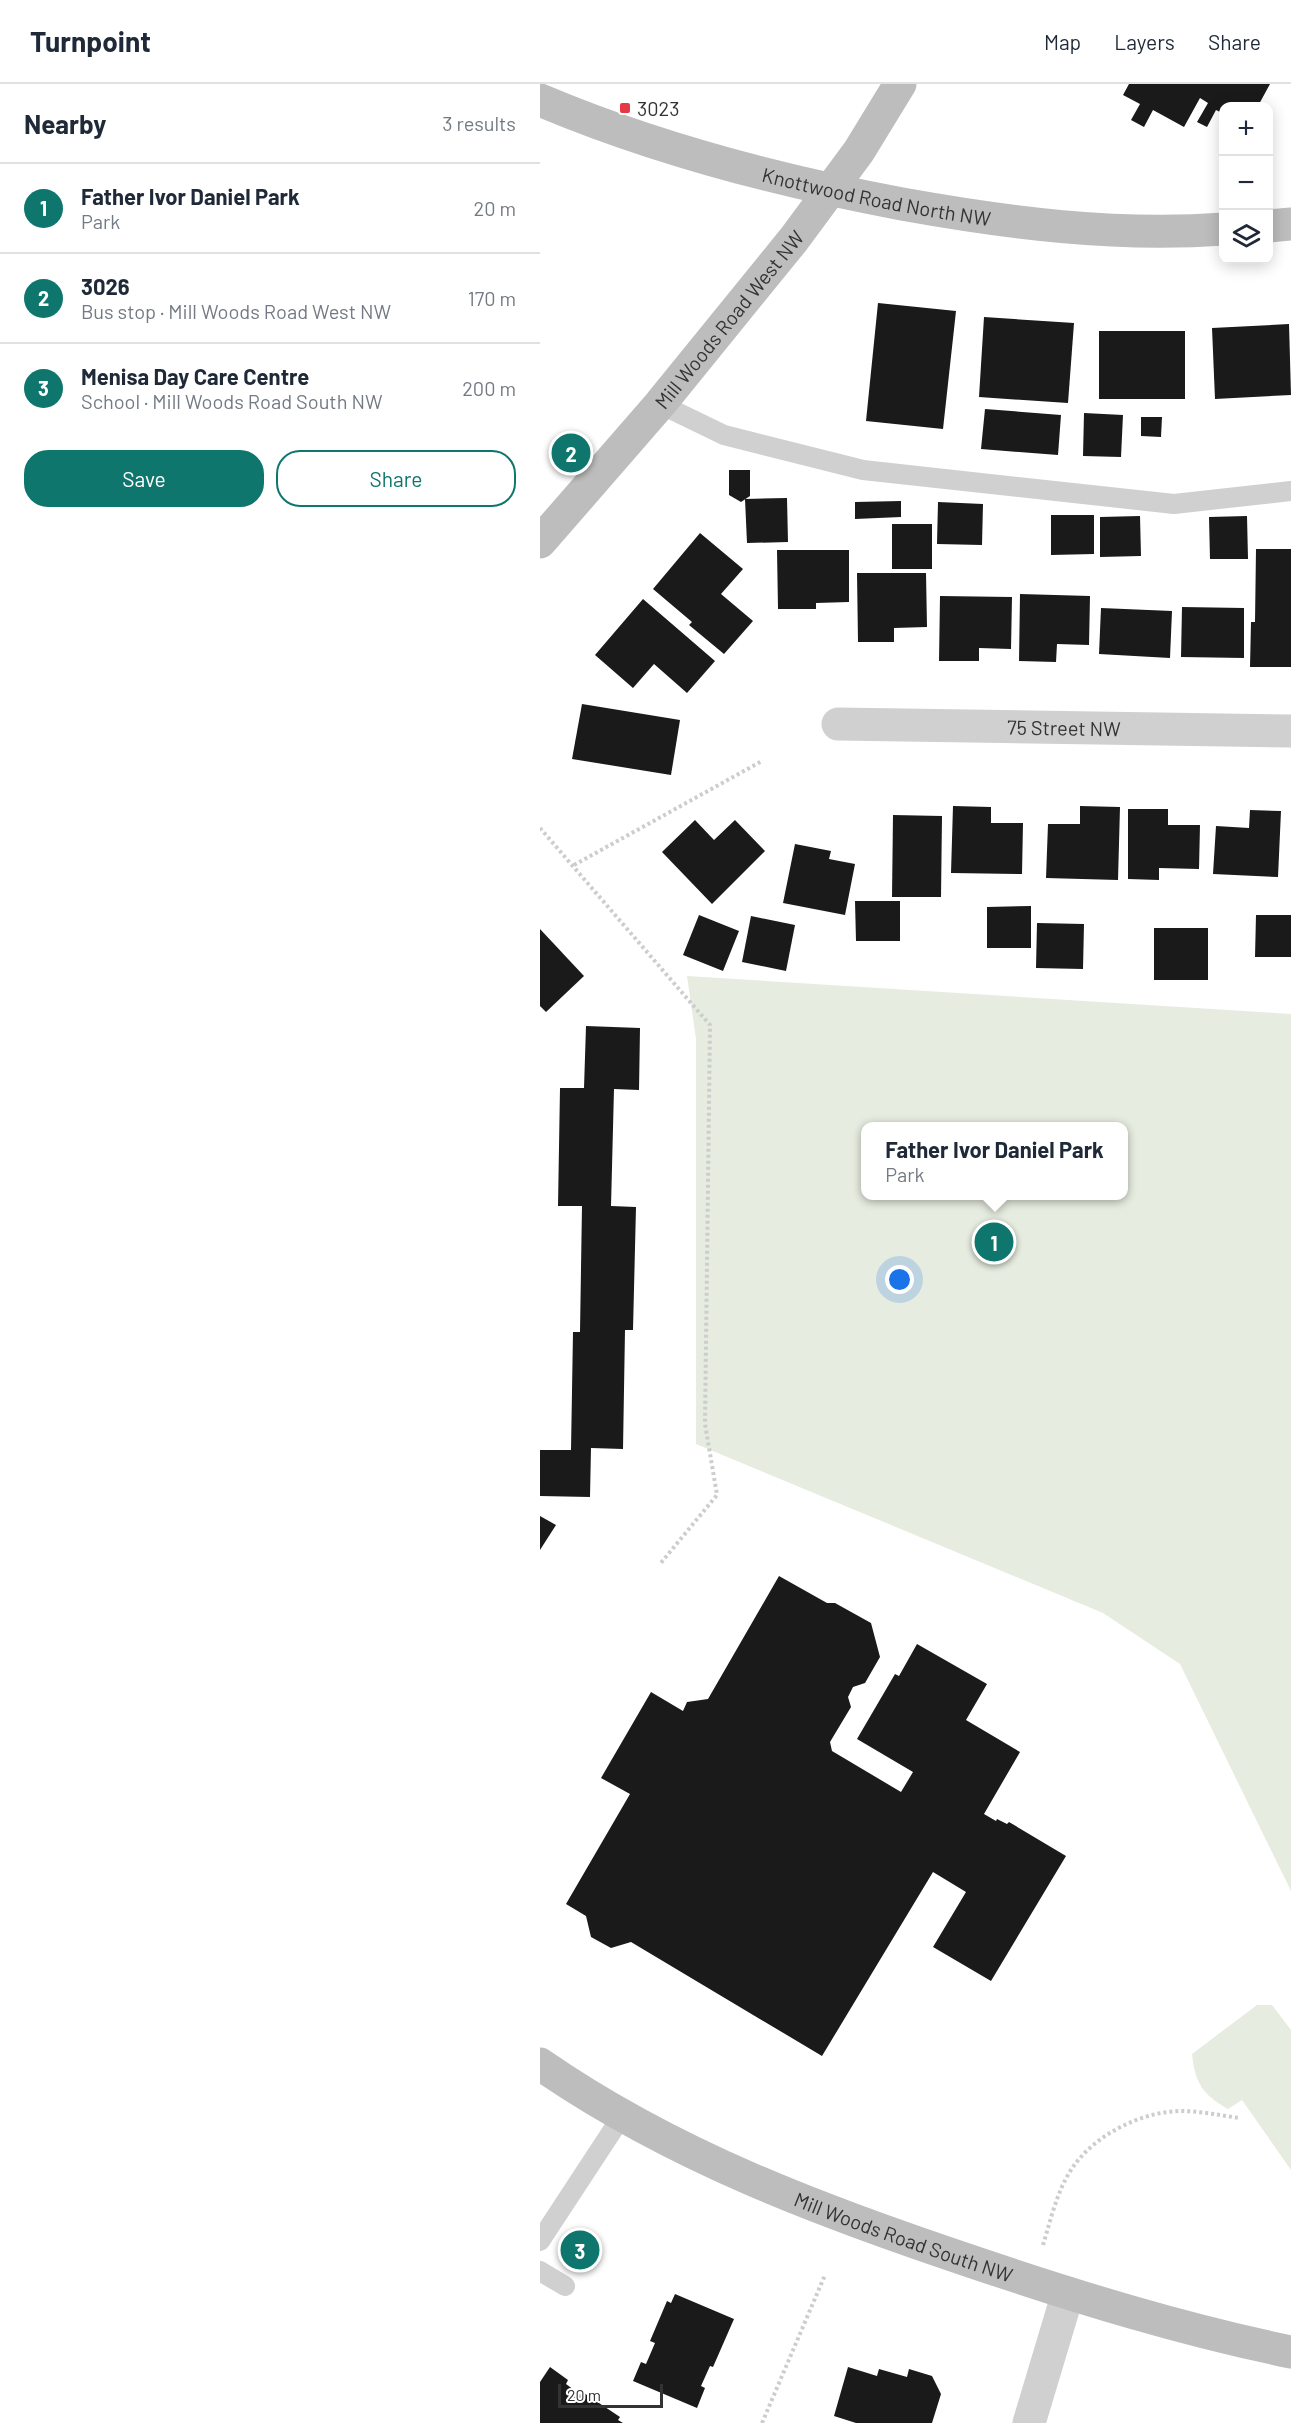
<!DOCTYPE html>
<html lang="en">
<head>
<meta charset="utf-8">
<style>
  :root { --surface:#fff; --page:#f2f2f3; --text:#1f2937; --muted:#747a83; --line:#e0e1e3; --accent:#0f766e }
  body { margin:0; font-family:Barlow,sans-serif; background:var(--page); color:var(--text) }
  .controls { position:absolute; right:18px; top:18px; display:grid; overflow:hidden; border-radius:12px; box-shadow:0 3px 15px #0003 }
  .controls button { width:54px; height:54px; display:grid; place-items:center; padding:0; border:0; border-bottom:2px solid var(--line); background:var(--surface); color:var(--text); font:30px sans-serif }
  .scale { position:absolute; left:18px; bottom:15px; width:105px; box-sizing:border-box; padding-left:6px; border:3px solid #333; border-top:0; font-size:16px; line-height:21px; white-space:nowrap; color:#333; -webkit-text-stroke:4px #fff; paint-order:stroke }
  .you { position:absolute; left:360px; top:1196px; width:21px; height:21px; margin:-15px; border:4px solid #fff; border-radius:50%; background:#1a73e8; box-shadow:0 0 0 9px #1a73e833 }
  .badge { display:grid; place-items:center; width:39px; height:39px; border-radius:50%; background:var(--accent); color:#fff; font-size:20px; font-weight:700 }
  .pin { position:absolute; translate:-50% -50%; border:3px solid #fff; box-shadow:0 2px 6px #0006 }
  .popup { position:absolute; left:321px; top:1038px; width:267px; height:78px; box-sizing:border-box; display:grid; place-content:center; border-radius:12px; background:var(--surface); filter:drop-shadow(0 2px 4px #0005); font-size:20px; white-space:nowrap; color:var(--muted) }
  .popup b { font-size:22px; color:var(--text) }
  .popup::after { content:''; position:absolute; left:50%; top:100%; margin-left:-12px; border:12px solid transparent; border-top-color:var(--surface) }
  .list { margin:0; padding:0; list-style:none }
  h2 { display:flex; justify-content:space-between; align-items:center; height:78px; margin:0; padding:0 24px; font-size:26px }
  h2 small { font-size:20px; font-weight:400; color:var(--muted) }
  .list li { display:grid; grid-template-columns:39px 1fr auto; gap:18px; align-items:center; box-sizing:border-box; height:90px; padding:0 24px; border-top:2px solid var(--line) }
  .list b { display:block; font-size:22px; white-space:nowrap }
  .list p { margin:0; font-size:20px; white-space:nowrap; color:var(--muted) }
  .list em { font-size:20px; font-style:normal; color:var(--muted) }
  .actions { display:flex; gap:12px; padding:18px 24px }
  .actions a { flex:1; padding:14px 0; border:2px solid var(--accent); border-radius:24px; text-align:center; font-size:21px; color:var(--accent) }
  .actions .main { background:var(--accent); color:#fff }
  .icon { flex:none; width:33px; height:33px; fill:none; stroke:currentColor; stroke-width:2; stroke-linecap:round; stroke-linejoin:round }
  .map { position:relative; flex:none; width:751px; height:2339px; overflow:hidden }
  header { display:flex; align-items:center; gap:36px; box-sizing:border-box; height:84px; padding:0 30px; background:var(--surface); border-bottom:2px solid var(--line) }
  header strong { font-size:28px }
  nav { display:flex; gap:33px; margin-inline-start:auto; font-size:21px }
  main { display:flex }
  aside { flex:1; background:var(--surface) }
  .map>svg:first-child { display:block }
</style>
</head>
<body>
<header>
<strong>Turnpoint</strong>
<nav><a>Map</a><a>Layers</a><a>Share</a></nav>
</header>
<main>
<aside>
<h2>Nearby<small>3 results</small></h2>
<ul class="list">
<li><span class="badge">1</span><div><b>Father Ivor Daniel Park</b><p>Park</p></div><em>20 m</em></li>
<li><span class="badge">2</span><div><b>3026</b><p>Bus stop · Mill Woods Road West NW</p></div><em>170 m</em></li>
<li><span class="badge">3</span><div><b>Menisa Day Care Centre</b><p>School · Mill Woods Road South NW</p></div><em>200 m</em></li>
</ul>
<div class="actions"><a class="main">Save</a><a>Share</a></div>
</aside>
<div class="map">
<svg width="751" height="2339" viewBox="0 0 751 2339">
  <rect width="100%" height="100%" fill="#fff"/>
  <g fill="#e6ecdf" fill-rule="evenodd">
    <path d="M147,892L751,930V1807L640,1580L563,1529L156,1360V955ZM325,1042H583V1112H325Z"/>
    <path d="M717,1921H732L751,1946V2086L702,2016L688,2025C663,2011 655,1999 652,1970Z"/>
  </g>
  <g fill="#1a1a1a">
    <polygon points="589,0 730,0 718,22 684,22 684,30 676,26 667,43 657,38 668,19 660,14 644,43 613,26 604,43 591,36 600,20 583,11"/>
    <polygon points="338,219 416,227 403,345 326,337"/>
    <polygon points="444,233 534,239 528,319 439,313"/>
    <polygon points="749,240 751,311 675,315 672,244"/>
    <rect x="559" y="247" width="86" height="68"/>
    <polygon points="445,325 521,331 518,371 441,365"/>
    <polygon points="544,329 583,331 581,373 543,372"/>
    <polygon points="601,333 622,333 621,353 601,352"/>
    <polygon points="189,386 210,386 210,412 201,418 189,411"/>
    <polygon points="247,414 248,458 207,459 205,415"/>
    <polygon points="361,417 361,433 315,435 315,418"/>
    <polygon points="398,418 443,420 442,461 397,460"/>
    <polygon points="511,431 554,431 554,470 511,471"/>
    <polygon points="600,432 601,472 560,473 560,433"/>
    <polygon points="707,432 708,475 670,475 669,433"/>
    <rect x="352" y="440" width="40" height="45"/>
    <polygon points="160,449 203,485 181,510 213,537 184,570 149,541 152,538 113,505"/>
    <polygon points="716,465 751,465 751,583 710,583 711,538 715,538"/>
    <polygon points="237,466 309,466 309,518 276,519 276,525 238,525"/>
    <polygon points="317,489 386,489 387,543 354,544 354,558 318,558"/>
    <polygon points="480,510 550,512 549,561 517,560 516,578 479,577"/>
    <polygon points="400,512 472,513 471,565 439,564 439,577 399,577"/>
    <polygon points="103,515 175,577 147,609 114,580 93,604 55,571"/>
    <polygon points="642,523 704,524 704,574 641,573"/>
    <polygon points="561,524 632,527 630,574 559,570"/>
    <polygon points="42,620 140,636 131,691 32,675"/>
    <polygon points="413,722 451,723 451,739 483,739 482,790 411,789"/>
    <polygon points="540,722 580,723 578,796 506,794 508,740 540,740"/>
    <polygon points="588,725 628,725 628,741 660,741 659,785 619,784 619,796 588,795"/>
    <polygon points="710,726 741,727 738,793 673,790 676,742 709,744"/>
    <polygon points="353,731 402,732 401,813 352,813"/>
    <polygon points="155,736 174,756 195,736 225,767 172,820 122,768"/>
    <polygon points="255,760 291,767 289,775 315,780 305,831 243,819"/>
    <polygon points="315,817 360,817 360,857 316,857"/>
    <polygon points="491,822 491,864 447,864 447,823"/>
    <polygon points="159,831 199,847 183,887 143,871"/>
    <polygon points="716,831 751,831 751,873 715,873"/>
    <polygon points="211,832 255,841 246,887 202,878"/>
    <polygon points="497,839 544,840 543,885 496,884"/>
    <rect x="614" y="844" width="54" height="52"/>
    <polygon points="0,845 44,892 6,928 0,922"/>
    <polygon points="46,942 100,944 99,1006 74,1005 71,1122 96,1123 93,1246 85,1246 83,1365 51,1364 50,1413 0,1412 0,1366 31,1366 33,1248 40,1248 42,1122 18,1122 20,1004 44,1004"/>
    <polygon points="0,1432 16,1441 0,1466"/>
    <polygon points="239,1492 287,1519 295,1519 331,1539 340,1573 325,1599 313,1603 308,1613 311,1623 290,1658 292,1667 361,1708 373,1688 317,1655 355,1590 359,1592 377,1560 447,1600 426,1636 480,1668 444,1730 456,1737 457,1735 467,1740 469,1738 526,1772 451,1897 393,1863 426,1808 393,1788 282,1972 91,1858 71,1864 51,1853 46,1832 26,1820 90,1710 61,1694 111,1608 143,1627 147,1618 168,1615"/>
    <polygon points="135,2210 194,2235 173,2283 170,2282 161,2302 165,2304 157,2324 93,2297 101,2278 106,2280 115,2259 110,2257 127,2217 131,2219"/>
    <polygon points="10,2283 28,2296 26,2300 42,2312 44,2309 80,2333 78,2336 83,2339 0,2339 0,2298"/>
    <polygon points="308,2283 337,2292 339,2285 367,2293 369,2285 392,2292 401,2310 392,2339 316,2339 294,2332"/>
  </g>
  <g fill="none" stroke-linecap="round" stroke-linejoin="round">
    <g stroke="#cdcdcd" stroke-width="4" stroke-dasharray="3 3" stroke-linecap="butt">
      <polyline points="0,744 170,941 165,1340 177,1411 120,1480"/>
      <polyline points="34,781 222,677"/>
      <path d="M503,2161C511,2135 517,2106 533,2083C555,2051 600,2028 640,2027C659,2027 679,2031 699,2034"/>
      <polyline points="222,2339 285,2191"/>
    </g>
    <g stroke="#d0d0d0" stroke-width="20">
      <polyline points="120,320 184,351 323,386 634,420 751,407"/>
      <polyline points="0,2157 82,2032"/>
      <polyline points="0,2187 25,2202"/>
    </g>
    <g stroke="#d0d0d0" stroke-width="33">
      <path id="s1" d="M298,640L751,647"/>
      <polyline points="489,2339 528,2209"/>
    </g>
    <g stroke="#bdbdbd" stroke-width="33">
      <path id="s2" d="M0,16C116,65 239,97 362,120C468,139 575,153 684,145"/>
      <polyline points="728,142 751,140"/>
      <path id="s3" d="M0,458L120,320L254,155L319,67L360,0"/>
      <path id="s4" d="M0,1980C133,2072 283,2128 436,2179C540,2214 644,2246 751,2268"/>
    </g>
  </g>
  <rect fill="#e63946" stroke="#fff" stroke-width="2" x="79" y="18" width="12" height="12" rx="3"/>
  <g text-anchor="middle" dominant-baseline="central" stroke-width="6" stroke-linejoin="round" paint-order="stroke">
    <g font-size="20" fill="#333" stroke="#fff" text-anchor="start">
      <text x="97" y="24">3023</text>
    </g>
    <g font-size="20" fill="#333" stroke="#fff">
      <text stroke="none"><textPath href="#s2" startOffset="351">Knottwood Road North NW</textPath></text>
      <text stroke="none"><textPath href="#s3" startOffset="292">Mill Woods Road West NW</textPath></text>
      <text stroke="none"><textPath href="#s1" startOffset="226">75 Street NW</textPath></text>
      <text stroke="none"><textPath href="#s4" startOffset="404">Mill Woods Road South NW</textPath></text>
    </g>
  </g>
</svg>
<div class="controls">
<button>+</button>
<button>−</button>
<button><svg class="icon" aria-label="layers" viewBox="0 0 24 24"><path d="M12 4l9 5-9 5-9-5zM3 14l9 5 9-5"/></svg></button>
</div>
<div class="scale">20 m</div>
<div class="you"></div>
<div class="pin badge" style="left:454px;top:1158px">1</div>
<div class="popup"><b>Father Ivor Daniel Park</b>Park</div>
<div class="pin badge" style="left:31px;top:369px">2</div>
<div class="pin badge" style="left:40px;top:2166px">3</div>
</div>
</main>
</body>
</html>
